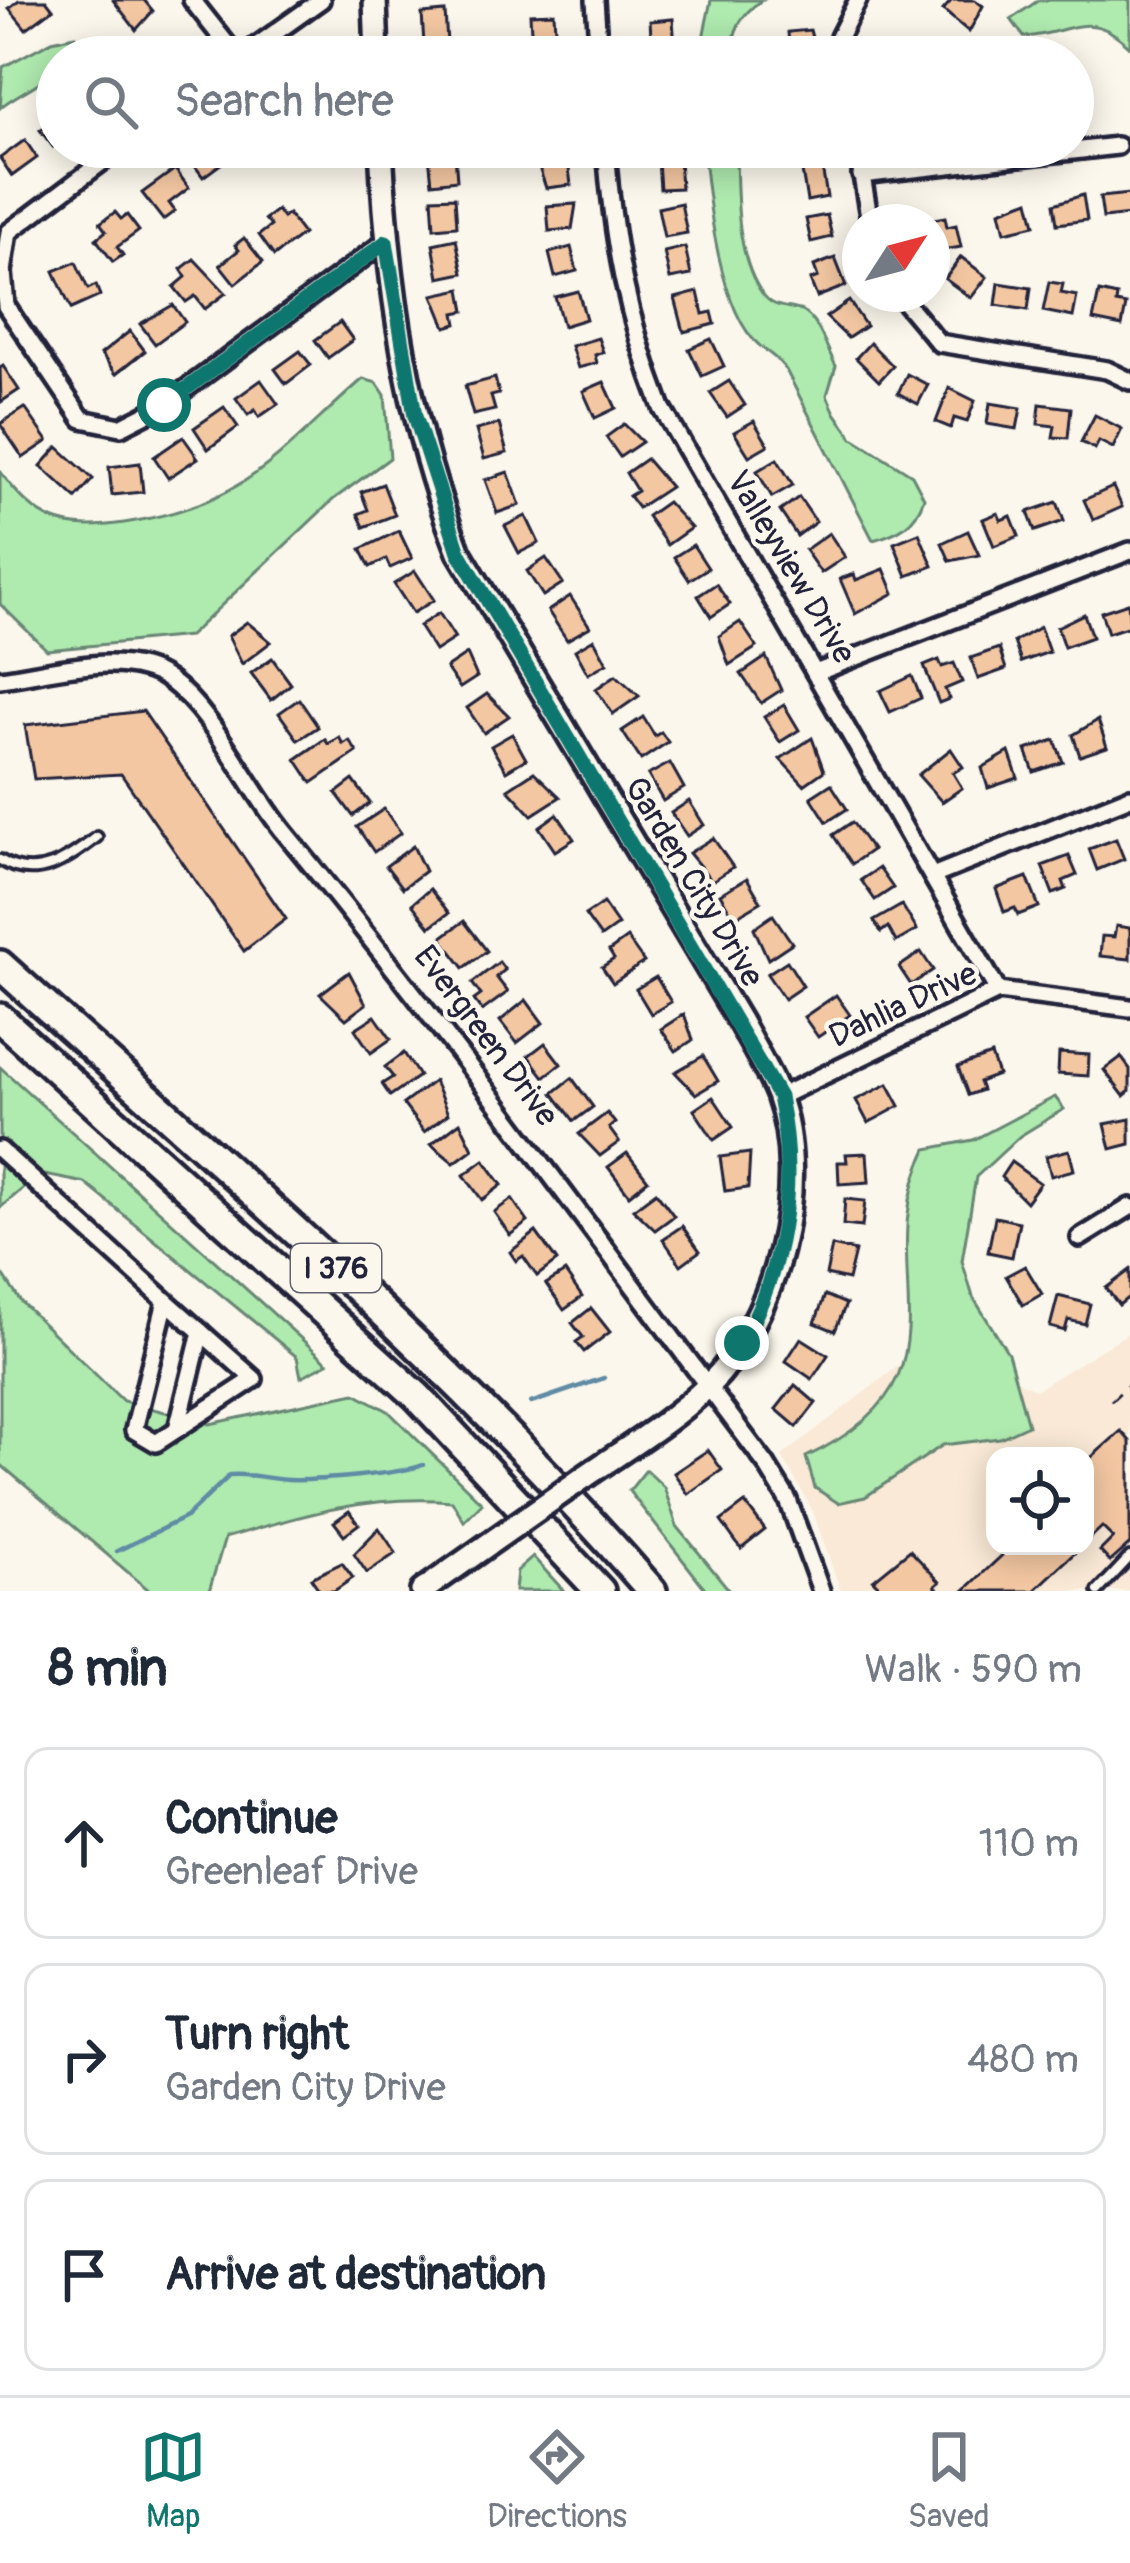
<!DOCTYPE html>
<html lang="en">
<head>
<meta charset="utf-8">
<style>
  :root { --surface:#fff; --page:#f6f6f7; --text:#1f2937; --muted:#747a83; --line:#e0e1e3; --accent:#0f766e }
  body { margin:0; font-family:Pangolin,sans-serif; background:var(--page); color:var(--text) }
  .controls { position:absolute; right:36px; bottom:36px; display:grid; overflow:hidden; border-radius:24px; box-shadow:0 6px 30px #0003 }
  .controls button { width:108px; height:108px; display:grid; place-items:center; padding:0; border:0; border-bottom:3px solid var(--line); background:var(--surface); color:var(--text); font:60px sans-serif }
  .compass { position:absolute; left:842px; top:204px; width:108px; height:108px; border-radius:50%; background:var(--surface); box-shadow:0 6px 30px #0003; rotate:54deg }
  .stop { position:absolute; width:36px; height:36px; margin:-27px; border:9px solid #0f766e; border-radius:50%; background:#fff }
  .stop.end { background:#0f766e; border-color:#fff; box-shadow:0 3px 12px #0008 }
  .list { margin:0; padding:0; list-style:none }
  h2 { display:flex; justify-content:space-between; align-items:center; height:156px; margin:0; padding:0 48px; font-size:51px }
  h2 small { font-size:39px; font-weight:400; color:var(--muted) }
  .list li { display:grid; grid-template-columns:78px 1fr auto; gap:36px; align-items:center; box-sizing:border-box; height:192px; margin:0 24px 24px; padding:0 24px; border:3px solid var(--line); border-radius:24px }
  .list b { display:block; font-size:45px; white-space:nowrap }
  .list p { margin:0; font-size:39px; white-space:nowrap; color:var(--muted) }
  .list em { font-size:39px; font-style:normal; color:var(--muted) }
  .icon { flex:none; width:66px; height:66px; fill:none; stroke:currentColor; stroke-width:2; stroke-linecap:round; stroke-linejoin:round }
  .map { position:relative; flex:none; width:1130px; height:1591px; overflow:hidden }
  .search { position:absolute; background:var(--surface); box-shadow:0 6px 30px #0003; left:36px; right:36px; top:36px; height:132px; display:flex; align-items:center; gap:30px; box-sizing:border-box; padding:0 42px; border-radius:66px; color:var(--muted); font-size:45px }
  .sheet { height:804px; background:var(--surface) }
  nav { display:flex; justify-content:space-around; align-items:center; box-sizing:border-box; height:168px; border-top:3px solid var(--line); background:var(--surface); font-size:33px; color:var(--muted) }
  nav a { display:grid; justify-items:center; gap:6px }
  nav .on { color:var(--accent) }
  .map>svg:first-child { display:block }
</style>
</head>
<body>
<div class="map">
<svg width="1130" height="1591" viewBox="0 0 1130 1591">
  <rect width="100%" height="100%" fill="#fbf7ec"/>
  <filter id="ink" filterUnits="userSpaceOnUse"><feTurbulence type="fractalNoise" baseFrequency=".00833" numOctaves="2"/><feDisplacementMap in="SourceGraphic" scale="24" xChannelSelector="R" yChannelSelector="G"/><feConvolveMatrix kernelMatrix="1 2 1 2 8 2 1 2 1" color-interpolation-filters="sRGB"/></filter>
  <g filter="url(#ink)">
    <path fill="#f9e9d6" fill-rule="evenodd" d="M1130,1332V1591H841L812,1509L782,1456L932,1340L1036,1390ZM995,1456H1085V1546H995Z"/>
    <g fill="#afeaaf" stroke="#688675" stroke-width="3">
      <path d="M711,0H762C739,16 734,29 731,57H699Z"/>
      <path d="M1039,0H1130V47C1089,7 1071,34 1024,37L1011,19Z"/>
      <path d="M75,36L79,40L64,57H57C54,83 18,91 0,108L3,67L52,41Z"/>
      <path d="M703,147H736C737,191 735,255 762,293C774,310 786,305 802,311C818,318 827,350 836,366L827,395L835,413L853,438L912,475L924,498C915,525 899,533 873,540L786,370C777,357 770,355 759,345C719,312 708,197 703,147Z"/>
      <path d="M363,379L377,383L385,395L390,458L334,499L189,636L47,650L0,604V471C37,522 63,532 124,523C247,504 275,456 363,379Z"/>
      <polygon points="0,1067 328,1363 301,1377 297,1357 85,1183 40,1174 0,1208"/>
      <path d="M1055,1097L1064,1109L1020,1136L976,1177L962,1261L973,1297L1008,1353L1028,1425L1000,1438L943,1445L865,1497L838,1503L815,1488L806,1457C980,1375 865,1272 927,1149L973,1140Z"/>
      <path d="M0,1270L21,1302L123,1401L210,1424L355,1393L388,1411L482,1503L464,1521L452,1501C371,1494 302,1515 225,1538L209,1591H150L0,1464Z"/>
      <polygon points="646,1470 664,1487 677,1526 730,1591 707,1591 629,1491"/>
      <polygon points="533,1557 564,1591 515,1591 517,1571"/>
    </g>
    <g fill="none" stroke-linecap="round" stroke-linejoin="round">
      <g stroke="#608ba4" stroke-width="4.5">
        <polyline points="531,1403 604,1378"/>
        <path d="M117,1551L186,1517L230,1475C249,1473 269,1479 288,1480C314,1481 401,1474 423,1465"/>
      </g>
    </g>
    <g fill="#f3c7a2" stroke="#22223b" stroke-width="3">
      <polygon points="19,0 46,0 53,9 26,29 9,8"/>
      <polygon points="113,0 144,0 153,11 136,30"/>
      <polygon points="952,0 975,0 983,6 969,32 943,10"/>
      <polygon points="445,12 447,43 424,44 422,14"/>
      <polygon points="554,13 556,49 532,50 530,14"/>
      <polygon points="673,19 675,48 652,49 650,21"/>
      <polygon points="810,30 817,57 790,57 788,32"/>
      <polygon points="157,42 168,57 136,57"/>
      <polygon points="1077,73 1086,97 1073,101 1073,75"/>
      <polygon points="57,116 57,144 53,147 40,130"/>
      <polygon points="25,140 37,158 12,176 0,158"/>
      <polygon points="204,147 238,147 240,150 203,177 189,158"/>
      <polygon points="567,152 571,185 546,188 535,156"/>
      <polygon points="455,154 457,180 432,183 429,156"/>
      <polygon points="679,159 681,188 660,189 658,161"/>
      <polygon points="822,167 827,197 807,201 802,171"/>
      <polygon points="175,169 189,188 169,203 175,211 163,220 142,193"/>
      <polygon points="1130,194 1130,215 1103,218 1100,197"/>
      <polygon points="1083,195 1087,220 1057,224 1054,204"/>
      <polygon points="455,197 457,226 434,228 432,198"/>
      <polygon points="1029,200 1035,225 1005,232 1000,211"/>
      <polygon points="681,203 687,233 664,237 658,208"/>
      <polygon points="576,204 572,229 549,231 547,206"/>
      <polygon points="277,210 283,218 288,214 303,234 274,256 259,235 271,226 265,219"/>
      <polygon points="115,212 121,219 127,215 139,231 117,247 123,255 113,262 96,239 106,231 100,223"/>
      <polygon points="827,215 832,237 811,242 806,219"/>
      <polygon points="945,217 947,227 956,225 961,247 932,252 932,222 923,221"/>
      <polygon points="244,238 263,262 235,284 220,265 239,250 235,245"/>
      <polygon points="456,239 463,273 439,278 433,244"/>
      <polygon points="571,247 577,271 555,277 549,253"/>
      <polygon points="685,247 691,275 670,279 664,252"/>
      <polygon points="961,257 987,277 971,298 945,279"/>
      <polygon points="835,258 846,286 817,297 810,280 818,277 814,266"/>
      <polygon points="194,259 226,293 205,309 195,296 186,302 174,287 186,277 181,269"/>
      <polygon points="76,262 88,289 96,285 100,296 71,309 54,271"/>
      <polygon points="1049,282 1063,284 1061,293 1077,296 1073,317 1043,311"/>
      <polygon points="999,283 1031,288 1028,310 996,305"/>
      <polygon points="461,289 465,311 455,313 457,324 446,327 433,295"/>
      <polygon points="578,291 586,319 563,326 555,297"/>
      <polygon points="698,292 703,314 712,312 715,324 684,332 675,298"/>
      <polygon points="1099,292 1117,296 1116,303 1126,305 1122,326 1093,320"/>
      <polygon points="849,301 866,326 848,338 826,317"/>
      <polygon points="173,305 185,322 155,344 140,324"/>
      <polygon points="340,322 353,340 328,358 315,340"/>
      <polygon points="130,331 145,351 116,374 101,354"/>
      <polygon points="598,338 603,352 595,355 597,363 578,368 571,346"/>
      <polygon points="711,339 724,366 702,376 689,349"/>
      <polygon points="870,343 893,366 879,381 856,358"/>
      <polygon points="300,351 311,365 286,384 275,369"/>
      <polygon points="3,366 19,390 1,402 0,368"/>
      <polygon points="907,374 928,385 918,404 898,393"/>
      <polygon points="495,378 499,394 491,396 495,410 473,415 465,386"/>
      <polygon points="261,380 278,404 259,417 255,410 248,415 236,398"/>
      <polygon points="729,381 745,405 727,417 710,393"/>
      <polygon points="604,382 616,408 595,418 583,391"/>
      <polygon points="949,388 975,401 967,422 954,418 951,428 936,422"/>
      <polygon points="990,403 1021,408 1017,429 987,424"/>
      <polygon points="1040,404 1071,408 1068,438 1053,437 1055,426 1038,424"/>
      <polygon points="224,407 238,427 208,449 194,428"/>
      <polygon points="25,408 48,441 23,458 0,424"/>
      <polygon points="1095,415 1122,429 1113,448 1099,441 1095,449 1081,442"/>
      <polygon points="754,421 768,445 749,456 734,432"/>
      <polygon points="499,424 507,453 484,459 476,430"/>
      <polygon points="624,424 642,442 620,457 606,437"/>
      <polygon points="183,437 198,458 168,478 154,457"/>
      <polygon points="58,447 93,479 76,498 41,466"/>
      <polygon points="646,459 670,487 638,508 629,496 637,491 626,473"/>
      <polygon points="777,459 793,485 772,497 757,471"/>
      <polygon points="140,463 143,492 112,495 109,467"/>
      <polygon points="508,472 520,505 497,513 485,480"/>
      <polygon points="383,484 395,515 364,527 358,514 368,510 361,492"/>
      <polygon points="1113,487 1122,507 1093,520 1084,500"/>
      <polygon points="799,497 816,522 797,536 780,511"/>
      <polygon points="667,502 691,528 667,545 647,516"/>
      <polygon points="1057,502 1064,521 1035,531 1028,512"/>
      <polygon points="998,513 1001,520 1011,516 1019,536 994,546 983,519"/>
      <polygon points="526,516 539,543 519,553 505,526"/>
      <polygon points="399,531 412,558 390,568 386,559 370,567 361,549"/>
      <polygon points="968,531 979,555 950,561 942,543"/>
      <polygon points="829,533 845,557 821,573 805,550"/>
      <polygon points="919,533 933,566 907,576 894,543"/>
      <polygon points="693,545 708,568 689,580 674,557"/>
      <polygon points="546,558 563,583 543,596 527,571"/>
      <polygon points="884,569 894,593 855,614 840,579 854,574 856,580"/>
      <polygon points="415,571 434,600 413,613 394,584"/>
      <polygon points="716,584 730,604 711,617 698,596"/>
      <polygon points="570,596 590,627 567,640 548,611"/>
      <polygon points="1128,603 1130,626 1108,633 1101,612"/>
      <polygon points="439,613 455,638 435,651 419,626"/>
      <polygon points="1084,614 1092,637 1064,647 1057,627"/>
      <polygon points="247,622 271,642 242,664 228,636"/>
      <polygon points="740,622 757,647 729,665 719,636"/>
      <polygon points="1040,627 1049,652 1021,662 1014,642"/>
      <polygon points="594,639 607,663 588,674 575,650"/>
      <polygon points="999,648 1006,669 978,679 971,658"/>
      <polygon points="467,654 477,677 460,688 446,668"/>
      <polygon points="766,657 781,690 761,703 741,674"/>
      <polygon points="272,658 291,684 271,700 251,673"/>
      <polygon points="939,660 942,667 954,663 962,682 945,689 949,699 939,703 924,666"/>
      <polygon points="616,675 639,696 613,714 596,689"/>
      <polygon points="912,676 921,698 890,712 880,691"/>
      <polygon points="487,694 509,716 484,733 467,708"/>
      <polygon points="299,699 318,727 298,740 279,713"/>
      <polygon points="784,705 799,730 780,742 764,717"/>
      <polygon points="143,711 286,919 244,951 121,774 34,779 25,725"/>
      <polygon points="643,717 655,736 661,732 668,742 641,760 622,731"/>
      <polygon points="1098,720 1107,747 1080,756 1073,735"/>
      <polygon points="512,734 526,759 506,771 491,746"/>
      <polygon points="339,737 343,744 349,740 357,752 312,783 296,759 325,739 328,744"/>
      <polygon points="812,738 824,771 804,785 780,759"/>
      <polygon points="1055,740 1063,762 1034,772 1026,750"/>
      <polygon points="951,749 963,767 953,773 962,788 942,802 918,775"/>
      <polygon points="1009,752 1018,778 988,788 982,768"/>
      <polygon points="670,763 684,788 663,801 648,775"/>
      <polygon points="534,772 560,797 532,815 508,789"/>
      <polygon points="353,780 370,803 353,816 336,793"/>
      <polygon points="831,784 847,809 827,822 811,797"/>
      <polygon points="689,801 704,825 687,836 671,813"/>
      <polygon points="384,809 401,833 374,852 357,827"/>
      <polygon points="557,814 574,839 555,851 539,827"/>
      <polygon points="852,822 872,850 852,864 833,835"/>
      <polygon points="713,838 733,867 712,881 689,853"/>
      <polygon points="1116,839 1124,859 1097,870 1089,849"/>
      <polygon points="413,846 425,871 403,888 386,866"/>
      <polygon points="1069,856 1077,875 1063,881 1066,889 1053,894 1042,866"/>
      <polygon points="879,868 893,888 875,900 861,880"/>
      <polygon points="1027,877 1039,907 1018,915 1015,908 1004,912 996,889"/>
      <polygon points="747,878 761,902 734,918 720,894"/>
      <polygon points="430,889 449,913 430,927 412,904"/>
      <polygon points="603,903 618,925 601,937 585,915"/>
      <polygon points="902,905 917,930 896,942 888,927 881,932 874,921"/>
      <polygon points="773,915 792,943 768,959 754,928"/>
      <polygon points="464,921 487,951 464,968 441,938"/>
      <polygon points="1116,926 1130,928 1130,959 1100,956 1102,936 1114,937"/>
      <polygon points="627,938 644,962 613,983 602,967 614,959 609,951"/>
      <polygon points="921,952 933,970 911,985 899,967"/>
      <polygon points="787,961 803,986 784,999 767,974"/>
      <polygon points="499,962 505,970 496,977 508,992 482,1011 474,1000 481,995 472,983"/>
      <polygon points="349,972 366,1004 346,1019 320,994"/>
      <polygon points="656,977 671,1002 651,1014 636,989"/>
      <polygon points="836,995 850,1015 818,1037 804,1017"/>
      <polygon points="526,1000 543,1023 517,1043 500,1021"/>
      <polygon points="684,1014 693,1040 676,1051 661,1029"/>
      <polygon points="375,1016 391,1039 371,1053 355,1029"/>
      <polygon points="545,1043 561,1064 544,1077 528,1056"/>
      <polygon points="404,1053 419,1076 390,1096 382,1084 393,1077 385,1067"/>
      <polygon points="1059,1053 1089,1055 1088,1076 1058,1074"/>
      <polygon points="991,1055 998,1075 979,1082 982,1090 968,1095 958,1067"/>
      <polygon points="703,1056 718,1081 696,1094 675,1072"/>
      <polygon points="1121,1057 1130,1069 1130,1091 1124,1096 1104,1070"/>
      <polygon points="572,1078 593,1107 574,1121 553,1093"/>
      <polygon points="434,1081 448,1114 424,1132 403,1104"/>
      <polygon points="888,1084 900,1106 868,1123 856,1100"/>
      <polygon points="713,1097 733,1127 714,1140 694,1110"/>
      <polygon points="607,1113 615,1123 609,1128 619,1142 600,1156 579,1134"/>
      <polygon points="1130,1119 1130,1144 1111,1149 1105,1124"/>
      <polygon points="460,1122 473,1149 454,1163 431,1144"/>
      <polygon points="1069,1150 1074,1170 1051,1176 1046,1156"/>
      <polygon points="627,1153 648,1180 629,1195 608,1167"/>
      <polygon points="750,1153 748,1188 725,1191 720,1157"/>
      <polygon points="867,1153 869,1182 839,1184 838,1162 847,1162 846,1154"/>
      <polygon points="484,1160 502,1185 482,1200 464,1175"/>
      <polygon points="1011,1162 1040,1183 1026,1202 1001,1177"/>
      <polygon points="656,1192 674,1216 655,1230 633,1209"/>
      <polygon points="512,1199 528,1222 510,1235 494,1212"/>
      <polygon points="845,1199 865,1201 862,1227 843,1225"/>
      <polygon points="995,1217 1019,1222 1012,1257 988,1252"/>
      <polygon points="682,1226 700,1251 681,1265 663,1239"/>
      <polygon points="536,1232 557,1261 537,1276 523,1256 516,1261 510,1252"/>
      <polygon points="832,1246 855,1251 848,1280 826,1275"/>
      <polygon points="1025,1266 1042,1294 1023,1305 1006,1276"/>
      <polygon points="1130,1270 1130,1296 1119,1305 1106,1288"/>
      <polygon points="565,1272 582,1297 564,1310 546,1284"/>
      <polygon points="825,1295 846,1304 835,1331 815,1323"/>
      <polygon points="1058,1296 1090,1304 1085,1324 1068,1320 1065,1331 1050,1327"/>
      <polygon points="591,1308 610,1332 584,1352 576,1342 583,1337 572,1323"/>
      <polygon points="801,1338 828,1355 812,1379 786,1361"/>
      <polygon points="795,1385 816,1403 797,1427 776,1409"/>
      <polygon points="1121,1431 1130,1441 1130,1544 1110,1562 1100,1551 1113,1538 1102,1527 1085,1543 1085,1463"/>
      <polygon points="708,1450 722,1470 688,1494 674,1473"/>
      <polygon points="745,1503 765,1530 741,1549 721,1521"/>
      <polygon points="349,1511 359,1524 344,1535 334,1522"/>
      <polygon points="379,1528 396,1553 367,1573 354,1554"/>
      <polygon points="1012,1546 1082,1546 1034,1591 964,1591"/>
      <polygon points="910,1550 940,1582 935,1586 940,1591 884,1591 873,1580"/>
      <polygon points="342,1563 353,1578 334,1591 320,1591 311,1578"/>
    </g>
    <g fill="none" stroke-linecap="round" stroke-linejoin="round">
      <g stroke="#22223b" stroke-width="16">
        <g id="lane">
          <path d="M0,860C36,883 69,859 97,837"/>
          <polyline points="1098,1591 1130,1557"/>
        </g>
      </g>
      <g stroke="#22223b" stroke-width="24">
        <g id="street">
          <polyline points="192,0 237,57"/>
          <polyline points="595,0 599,57"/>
          <polyline points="241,57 321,0"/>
          <polyline points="843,57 839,37 858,0"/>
          <polyline points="122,147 9,232 3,272 6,306 82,419 121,427 164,405 386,241"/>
          <path d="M606,147C613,244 627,317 662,408L998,991"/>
          <polyline points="857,147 870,222"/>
          <polyline points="861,175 1117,146"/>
          <polyline points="898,294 939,343 1107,370 1130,381"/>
          <polyline points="818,672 1130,551"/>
          <path d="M0,679C50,673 125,648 169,680C214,713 248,788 285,833C453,1037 607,1252 766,1464L788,1500L821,1591"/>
          <polyline points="935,875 1130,797"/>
          <polyline points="779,1097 998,991 1130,1008"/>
          <polyline points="0,1150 166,1301 134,1430 156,1443 254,1379 166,1301"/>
          <polyline points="1080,1238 1130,1207"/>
          <polyline points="177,1429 201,1332"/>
        </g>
      </g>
      <g stroke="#22223b" stroke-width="30">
        <g id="secondary">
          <polyline points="375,0 377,57"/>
          <path d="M381,147C388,286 407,421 459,552L740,1022C753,1046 768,1070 778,1095C811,1187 776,1319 708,1386C671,1422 625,1449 583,1478"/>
          <polyline points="422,1591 513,1527"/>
        </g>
      </g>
      <g stroke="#22223b" stroke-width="36">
        <g id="highway">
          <path d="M0,965C224,1167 454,1362 652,1591"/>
          <polyline points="0,1018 417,1396 600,1591"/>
        </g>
      </g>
      <polyline stroke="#22223b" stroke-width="3" stroke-dasharray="12 9" stroke-linecap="butt" points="1111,1401 1130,1383"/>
      <use href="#lane" stroke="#fbf7ec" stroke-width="8"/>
      <use href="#street" stroke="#fbf7ec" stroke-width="15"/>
      <use href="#secondary" stroke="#fbf7ec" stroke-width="21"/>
      <use href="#highway" stroke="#fbf7ec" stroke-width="27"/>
      <g stroke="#22223b" stroke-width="30" stroke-linecap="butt">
        <polyline id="secondary-bridge" points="513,1527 583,1478"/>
      </g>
      <use href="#secondary-bridge" stroke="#fbf7ec" stroke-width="21"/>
    </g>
  </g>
  <g fill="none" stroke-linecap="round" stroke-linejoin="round" filter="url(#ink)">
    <path stroke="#0f766e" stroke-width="15" d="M164,405L386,242L415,416L459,552L779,1097C797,1183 784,1266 742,1343"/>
  </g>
  <g text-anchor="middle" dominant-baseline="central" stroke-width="9" stroke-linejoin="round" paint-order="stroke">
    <rect fill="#fbf7ec" stroke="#636270" stroke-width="3" x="291" y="1244" width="90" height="48" rx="9"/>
    <g font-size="30" font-weight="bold" fill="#22223b">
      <text x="336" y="1268">I 376</text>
    </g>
    <g font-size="33" fill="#22223b" stroke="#fbf7ec">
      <text transform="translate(791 567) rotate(59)">Valleyview Drive</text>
      <text transform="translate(694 882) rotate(59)">Garden City Drive</text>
      <text transform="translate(903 1005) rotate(-25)">Dahlia Drive</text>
      <text transform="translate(486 1036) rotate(53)">Evergreen Drive</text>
    </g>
  </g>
</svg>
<div class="controls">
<button><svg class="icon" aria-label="locate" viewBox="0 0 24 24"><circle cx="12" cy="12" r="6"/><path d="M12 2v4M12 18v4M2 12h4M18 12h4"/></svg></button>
</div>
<svg class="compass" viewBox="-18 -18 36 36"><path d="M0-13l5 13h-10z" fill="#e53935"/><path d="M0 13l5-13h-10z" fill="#747a83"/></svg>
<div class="stop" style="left:164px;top:405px"></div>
<div class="stop end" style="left:742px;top:1343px"></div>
<div class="search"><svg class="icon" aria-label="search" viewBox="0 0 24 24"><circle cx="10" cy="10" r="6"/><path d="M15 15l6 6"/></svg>Search here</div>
</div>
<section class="sheet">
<h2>8 min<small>Walk · 590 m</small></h2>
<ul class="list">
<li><svg class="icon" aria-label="ahead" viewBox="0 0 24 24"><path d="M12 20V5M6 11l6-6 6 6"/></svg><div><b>Continue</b><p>Greenleaf Drive</p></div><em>110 m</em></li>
<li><svg class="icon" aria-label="right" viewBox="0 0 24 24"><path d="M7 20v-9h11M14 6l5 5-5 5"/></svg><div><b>Turn right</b><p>Garden City Drive</p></div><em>480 m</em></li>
<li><svg class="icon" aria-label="arrive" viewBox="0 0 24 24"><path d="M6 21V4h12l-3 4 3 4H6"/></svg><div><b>Arrive at destination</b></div></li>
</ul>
</section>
<nav>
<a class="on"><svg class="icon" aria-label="map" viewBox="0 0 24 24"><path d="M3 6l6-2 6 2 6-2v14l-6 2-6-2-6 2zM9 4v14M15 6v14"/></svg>Map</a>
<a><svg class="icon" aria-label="directions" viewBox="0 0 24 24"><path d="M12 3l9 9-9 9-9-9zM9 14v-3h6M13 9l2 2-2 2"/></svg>Directions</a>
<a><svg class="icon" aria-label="saved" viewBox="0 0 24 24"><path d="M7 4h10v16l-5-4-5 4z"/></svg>Saved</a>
</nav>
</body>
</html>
